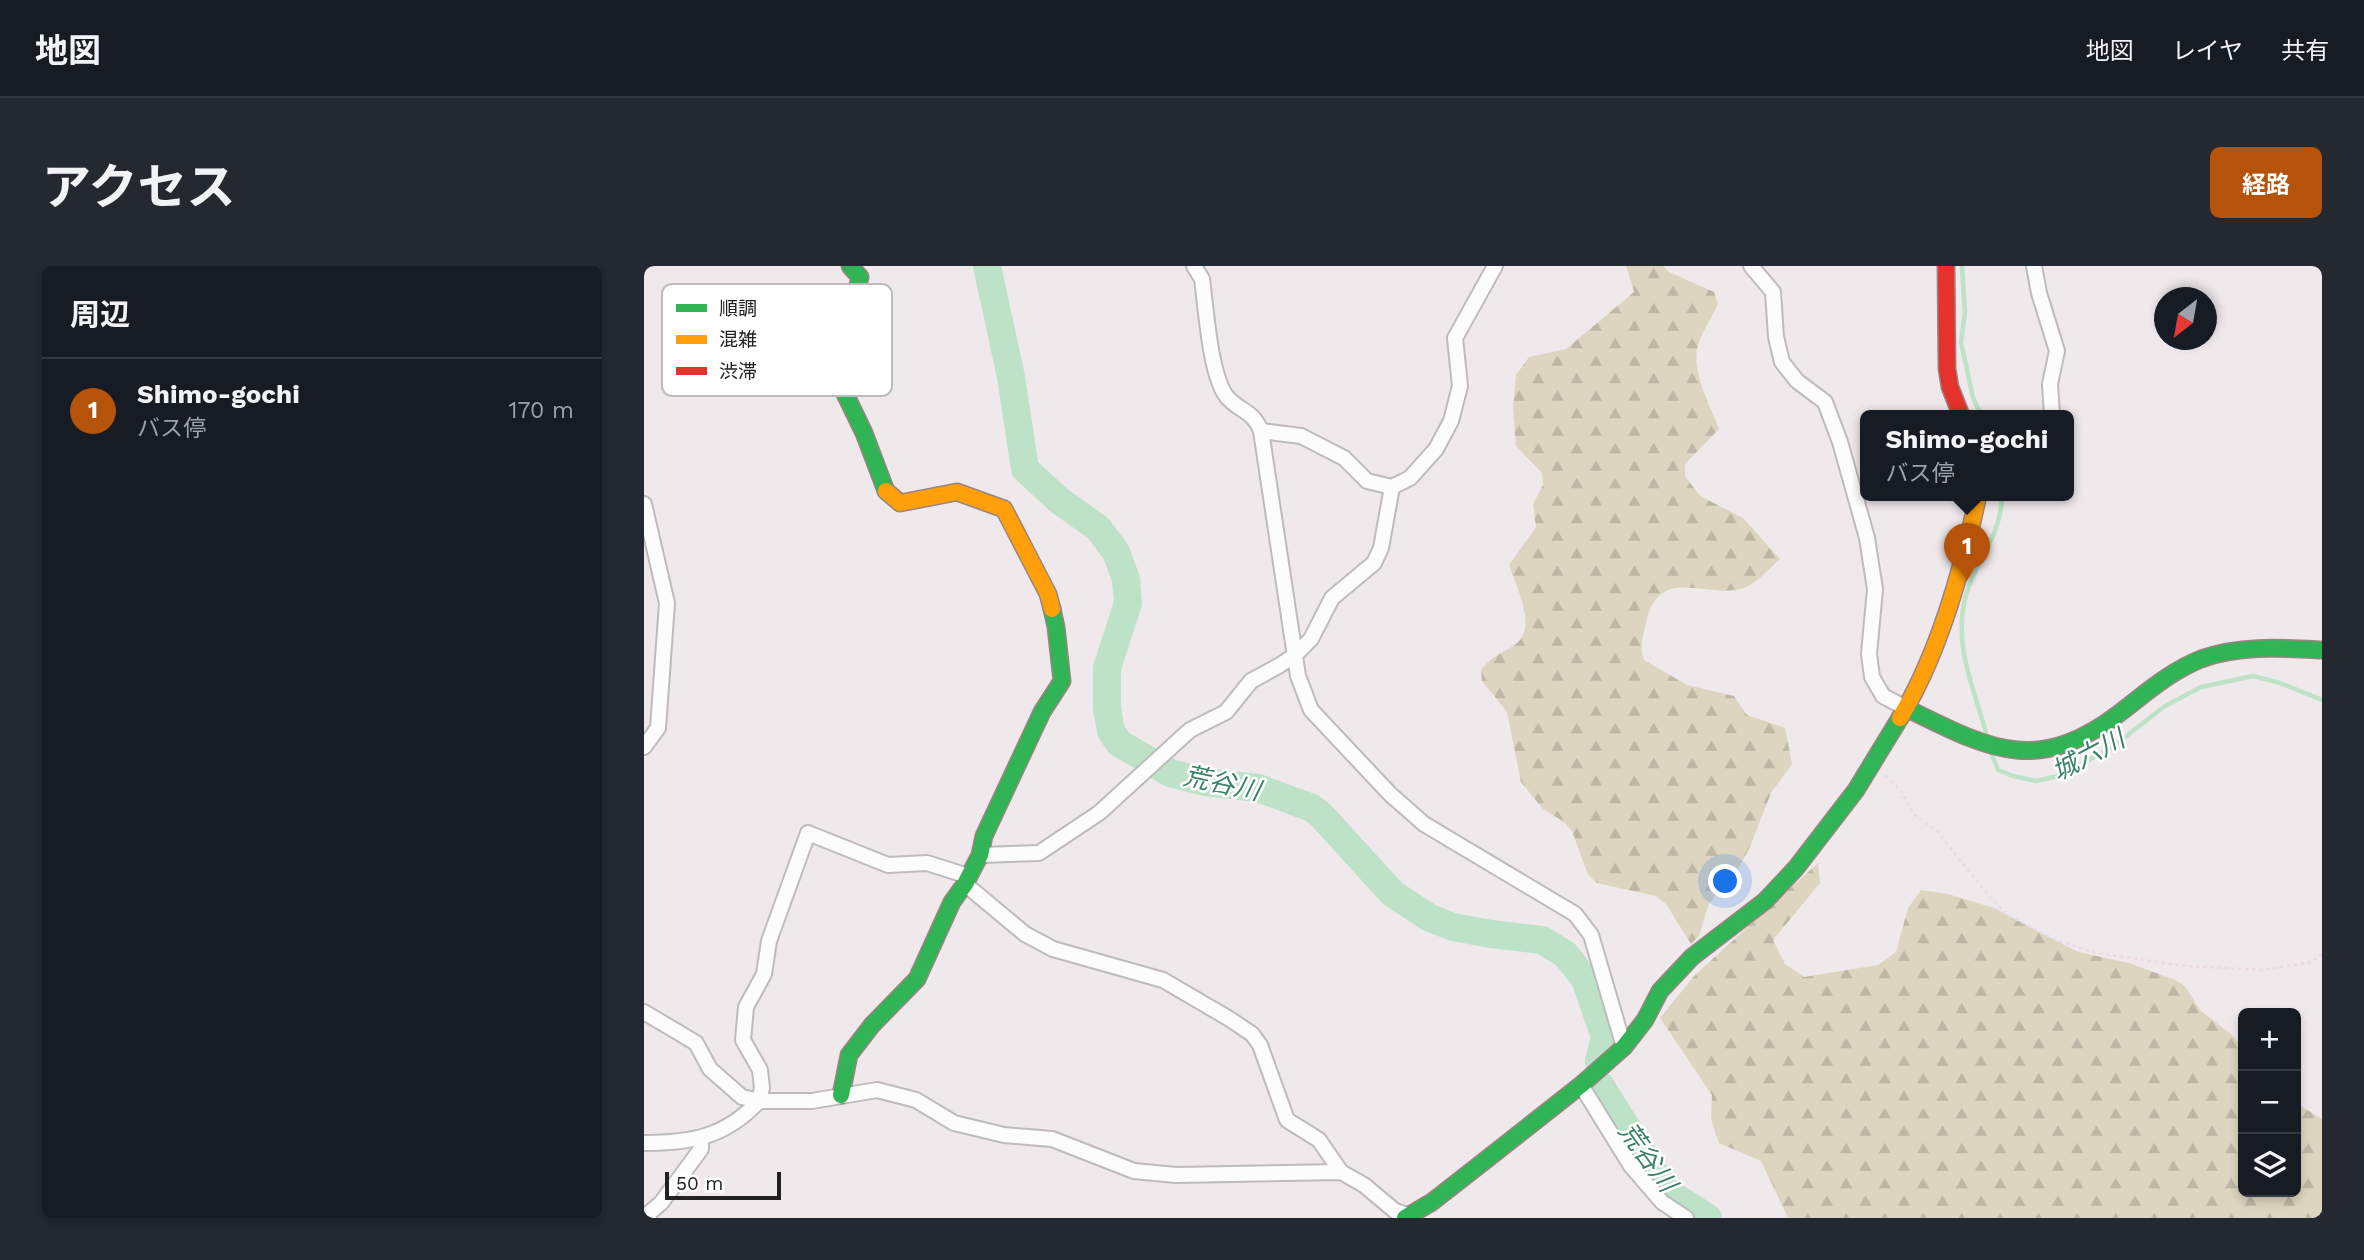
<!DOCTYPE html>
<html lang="ja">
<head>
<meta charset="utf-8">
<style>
  :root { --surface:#171b24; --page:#242831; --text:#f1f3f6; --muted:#9ea1a6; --line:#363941; --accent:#b45309 }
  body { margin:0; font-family:"Work Sans","Noto Sans JP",sans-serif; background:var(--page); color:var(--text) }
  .controls { position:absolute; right:21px; bottom:21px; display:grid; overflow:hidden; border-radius:10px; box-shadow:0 4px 10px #0003 }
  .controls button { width:63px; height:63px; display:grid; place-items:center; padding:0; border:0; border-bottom:2px solid var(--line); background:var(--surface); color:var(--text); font:35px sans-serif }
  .compass { position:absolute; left:1510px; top:21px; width:63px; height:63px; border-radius:50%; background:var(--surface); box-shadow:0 4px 10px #0003; rotate:211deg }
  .scale { position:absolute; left:21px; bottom:18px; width:116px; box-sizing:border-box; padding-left:7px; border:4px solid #212121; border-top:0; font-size:19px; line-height:24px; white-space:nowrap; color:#212121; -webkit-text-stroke:5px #fff; paint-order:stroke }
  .you { position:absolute; left:1082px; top:616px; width:24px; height:24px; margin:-18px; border:5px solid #fff; border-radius:50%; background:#1a73e8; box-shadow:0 0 0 10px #1a73e833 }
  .badge { display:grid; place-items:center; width:46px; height:46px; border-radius:50%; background:var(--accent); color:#fff; font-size:23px; font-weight:700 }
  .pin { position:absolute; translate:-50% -58px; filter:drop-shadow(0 2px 4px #0008) }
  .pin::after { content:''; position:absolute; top:37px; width:24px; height:21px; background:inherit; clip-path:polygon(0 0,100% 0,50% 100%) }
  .popup { position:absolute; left:1216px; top:144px; width:214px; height:91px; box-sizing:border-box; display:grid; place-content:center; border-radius:10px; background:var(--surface); filter:drop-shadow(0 2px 5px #0005); font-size:23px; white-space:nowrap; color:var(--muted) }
  .popup b { font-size:26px; color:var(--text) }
  .popup::after { content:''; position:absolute; left:50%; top:100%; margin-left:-14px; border:14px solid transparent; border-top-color:var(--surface) }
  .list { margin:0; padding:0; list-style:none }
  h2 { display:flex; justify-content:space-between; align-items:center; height:91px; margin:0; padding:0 28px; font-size:30px }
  h2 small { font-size:23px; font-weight:400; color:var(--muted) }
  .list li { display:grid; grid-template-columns:46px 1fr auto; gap:21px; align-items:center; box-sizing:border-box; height:105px; padding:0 28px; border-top:2px solid var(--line) }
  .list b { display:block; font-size:26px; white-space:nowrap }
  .list p { margin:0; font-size:23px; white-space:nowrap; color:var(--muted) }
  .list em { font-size:23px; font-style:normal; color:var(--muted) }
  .icon { flex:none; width:38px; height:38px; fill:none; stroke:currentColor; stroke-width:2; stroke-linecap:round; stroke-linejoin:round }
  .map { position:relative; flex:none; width:1678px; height:952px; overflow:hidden; border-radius:10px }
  header { display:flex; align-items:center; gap:42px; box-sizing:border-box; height:98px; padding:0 35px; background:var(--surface); border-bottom:2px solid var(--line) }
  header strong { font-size:33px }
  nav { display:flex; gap:38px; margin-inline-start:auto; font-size:24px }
  .intro { display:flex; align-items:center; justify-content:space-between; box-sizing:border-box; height:168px; padding:0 42px }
  h1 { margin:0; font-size:49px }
  .button { padding:18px 32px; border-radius:10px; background:var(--accent); color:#fff; font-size:24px; font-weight:700 }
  main { display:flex; gap:42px; padding:0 42px }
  aside { flex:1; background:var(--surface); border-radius:10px; box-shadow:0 4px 10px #0003 }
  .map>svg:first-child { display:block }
</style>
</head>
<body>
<header>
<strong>地図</strong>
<nav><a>地図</a><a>レイヤ</a><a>共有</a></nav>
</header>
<div class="intro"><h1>アクセス</h1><a class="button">経路</a></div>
<main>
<aside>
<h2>周辺<small></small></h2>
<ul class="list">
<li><span class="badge">1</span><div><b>Shimo-gochi</b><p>バス停</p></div><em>170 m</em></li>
</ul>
</aside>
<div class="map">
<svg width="1678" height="952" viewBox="0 0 1678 952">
  <defs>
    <pattern id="forest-firs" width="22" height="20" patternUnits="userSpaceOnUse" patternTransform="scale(1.75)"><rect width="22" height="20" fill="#ded5c0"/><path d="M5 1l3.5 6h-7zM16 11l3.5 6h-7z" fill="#beb7a5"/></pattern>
  </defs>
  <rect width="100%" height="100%" fill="#efe9eb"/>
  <g fill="url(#forest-firs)">
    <path d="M982,0H1019L1025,6L1070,26L1074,38C1068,52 1056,68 1053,83C1049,110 1066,139 1075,163L1041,198V210L1056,230L1099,252L1136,293C1125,302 1112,319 1097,323C1059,332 1014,299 1002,357C999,370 995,381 1000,394L1043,419L1090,430L1103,449L1141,462L1148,498L1127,527L1106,581L1089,612L1065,637L1055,670L1047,678L1022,638L1011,630L953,617L944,609L928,565L920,556L899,543L877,516L863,446L838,415L837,404C846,391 859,387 872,378C894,360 872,321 865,299L892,261L889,238L899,219L898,207L872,180L869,143L872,109L885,91L922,83L990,26Z"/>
    <polygon points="1174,597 1176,617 1129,674 1141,698 1160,711 1234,699 1252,686 1264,642 1277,624 1304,628 1350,642 1434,686 1485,697 1531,714 1541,720 1556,744 1588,769 1599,783 1599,926 1652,926 1652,837 1678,853 1678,952 1144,952 1117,895 1075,877 1067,853 1068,829 1016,752 1051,709"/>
  </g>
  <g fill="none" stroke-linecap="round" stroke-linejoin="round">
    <g stroke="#bde2c8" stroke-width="4.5">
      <polyline points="1318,0 1321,46 1317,76 1329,132 1337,149"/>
      <path d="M1343,471C1331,423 1308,380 1322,329C1333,291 1357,272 1358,229"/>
      <polyline points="1347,486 1354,504 1369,510 1392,515 1414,510 1467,482 1521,440 1557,421 1609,410 1636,417 1678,434"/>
    </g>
    <g stroke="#bde2c8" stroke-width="28">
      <polyline points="343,0 367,111 381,203 416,235 454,262 472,286 482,313 484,337 463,402 463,443 467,465 475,477 526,507 561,516 614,522 668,542 677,549 749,628 786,652 809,661 847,668 898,674 921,688 941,713 961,771 955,795"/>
      <polyline points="956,819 1022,925 1064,952"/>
    </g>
    <g stroke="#bebbbc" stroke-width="18">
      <g id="street">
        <path d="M550,0L558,13C562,42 566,110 583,131C596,146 609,144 617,165L654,410L667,444L746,528L780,558L931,648L947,669L980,781"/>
        <polyline points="1107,0 1129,26 1132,71 1138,96 1153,115 1181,136 1196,176 1223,272 1231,323 1225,388 1228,411 1239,430 1262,442"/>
        <polyline points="1390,0 1395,27 1413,85 1406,118 1408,149"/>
        <polyline points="617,165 657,170 700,192 723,215 748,221"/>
        <polyline points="0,238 23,337 14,462 0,481"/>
        <polyline points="336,589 395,587 455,547 546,464 582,446 607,415 636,399 651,389 667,373 688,332 730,297 737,282 748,221 766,212 792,183 807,155 816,120 811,72 851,0"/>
        <polyline points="321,618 381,668 409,683 519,714 584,752 608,768 616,779 643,854 675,874 697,906"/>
        <polyline points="0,746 52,777 66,803 98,831 115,835 118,822 116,804 99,774 102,741 120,708 125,675 164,567 244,599 283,597 324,610"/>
        <polyline points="937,819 987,900 1018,936 1042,952"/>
        <path d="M0,877C48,877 81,871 115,835H168L233,824L272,834L310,857L360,869L408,873L490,905L532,909L697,906L720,919L751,945L770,951"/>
        <polyline points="5,952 4,948 17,937 57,883 57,873"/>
      </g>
    </g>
    <g stroke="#9a8481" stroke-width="19">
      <g id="fast">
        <polyline points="206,0 216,11 192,109 220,167 242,225"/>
        <path d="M1262,442C1347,484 1394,510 1477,446C1503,426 1527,405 1557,393C1595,379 1638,382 1678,384"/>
        <polyline points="197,829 205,789 228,759 273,713 308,636 321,618 336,589 340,570 398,446 418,415 412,361 408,343"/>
        <polyline points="761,952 788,936 829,904 937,819 980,781 1001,754 1016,725 1048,691 1121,635 1152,602 1212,524 1256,452"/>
      </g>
    </g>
    <g stroke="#9a8481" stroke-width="19">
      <g id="slow">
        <polyline points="242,225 256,237 313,226 360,243 404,328 408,343"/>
        <path d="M1256,452C1294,389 1319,301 1334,229"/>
      </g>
    </g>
    <g stroke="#9a8481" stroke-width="19">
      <polyline id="jam" points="1302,0 1303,103 1306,121 1317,149"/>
    </g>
    <polyline stroke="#ecdae8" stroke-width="2.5" stroke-dasharray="3.5 3.5" stroke-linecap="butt" points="1241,510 1257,524 1269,548 1292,564 1346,631 1362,648 1412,674 1452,687 1541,700 1618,704 1668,696 1678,688"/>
    <use href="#street" stroke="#fdfcfc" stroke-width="14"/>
    <use href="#fast" stroke="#30b455" stroke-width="16"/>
    <use href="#slow" stroke="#ff9f0a" stroke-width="16"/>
    <use href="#jam" stroke="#e5322d" stroke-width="16"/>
  </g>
  <g text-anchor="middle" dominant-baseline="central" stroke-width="5" stroke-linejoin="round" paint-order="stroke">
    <g font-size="26" font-style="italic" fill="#3a8264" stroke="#fff">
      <text transform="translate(1444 489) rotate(-28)">城六川</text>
      <text transform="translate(578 517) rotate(12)">荒谷川</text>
      <text transform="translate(1004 891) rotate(54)">荒谷川</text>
    </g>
  </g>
  <rect x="18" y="18" width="230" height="112" rx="10" fill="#fff" stroke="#bcbcbc" stroke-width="2"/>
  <rect x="32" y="38" width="31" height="8" fill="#30b455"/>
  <rect x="32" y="69" width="31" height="9" fill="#ff9f0a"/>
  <rect x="32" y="101" width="31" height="8" fill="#e5322d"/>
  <g font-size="19" fill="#212121">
    <text x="75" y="49">順調</text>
    <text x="75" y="80">混雑</text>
    <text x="75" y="112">渋滞</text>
  </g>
</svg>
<div class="controls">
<button>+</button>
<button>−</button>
<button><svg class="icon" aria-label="layers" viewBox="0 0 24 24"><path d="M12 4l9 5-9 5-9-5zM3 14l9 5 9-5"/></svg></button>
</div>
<svg class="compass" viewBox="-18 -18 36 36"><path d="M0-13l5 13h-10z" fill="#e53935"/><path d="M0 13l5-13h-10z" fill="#9ea1a6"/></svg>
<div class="scale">50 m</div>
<div class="you"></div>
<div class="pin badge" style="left:1323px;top:315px">1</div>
<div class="popup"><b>Shimo-gochi</b>バス停</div>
</div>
</main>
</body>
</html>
